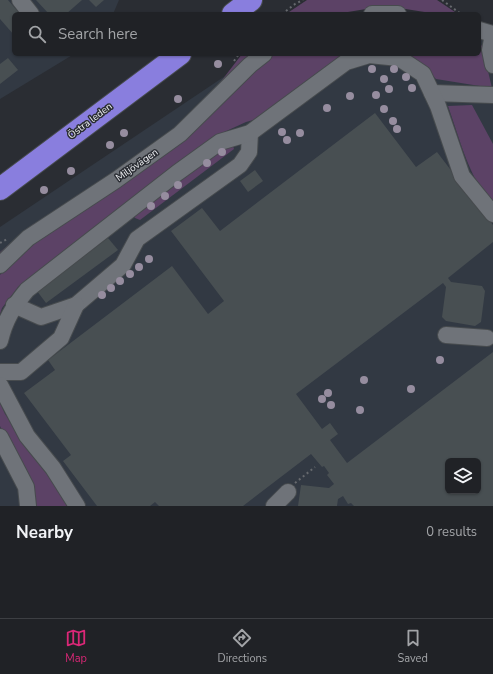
<!DOCTYPE html>
<html lang="en">
<head>
<meta charset="utf-8">
<style>
  :root { --surface:#202226; --page:#282a2e; --text:#f1f3f6; --muted:#a2a4a7; --line:#3d3f43; --accent:#db2777 }
  body { margin:0; font-family:"Nunito Sans",sans-serif; background:var(--page); color:var(--text) }
  .controls { position:absolute; right:12px; bottom:12px; display:grid; overflow:hidden; border-radius:6px; box-shadow:0 1px 3px #0004 }
  .controls button { width:36px; height:36px; display:grid; place-items:center; padding:0; border:0; border-bottom:1px solid var(--line); background:var(--surface); color:var(--text); font:20px sans-serif }
  .list { margin:0; padding:0; list-style:none }
  h2 { display:flex; justify-content:space-between; align-items:center; height:52px; margin:0; padding:0 16px; font-size:17px }
  h2 small { font-size:13px; font-weight:400; color:var(--muted) }
  .icon { flex:none; width:22px; height:22px; fill:none; stroke:currentColor; stroke-width:2; stroke-linecap:round; stroke-linejoin:round }
  .map { position:relative; flex:none; width:493px; height:506px; overflow:hidden }
  .search { position:absolute; background:var(--surface); box-shadow:0 1px 3px #0004; left:12px; right:12px; top:12px; height:44px; display:flex; align-items:center; gap:10px; box-sizing:border-box; padding:0 14px; border-radius:6px; color:var(--muted); font-size:15px }
  .sheet { height:112px; background:var(--surface) }
  nav { display:flex; justify-content:space-around; align-items:center; box-sizing:border-box; height:56px; border-top:1px solid var(--line); background:var(--surface); font-size:11px; color:var(--muted) }
  nav a { display:grid; justify-items:center; gap:2px }
  nav .on { color:var(--accent) }
  .map>svg:first-child { display:block }
</style>
</head>
<body>
<div class="map">
<svg width="493" height="506" viewBox="0 0 493 506">
  <rect width="100%" height="100%" fill="#2a2d33"/>
  <g fill="#323943" fill-rule="evenodd">
    <polygon points="0,0 119,0 113,14 14,14 14,54 74,54 0,99"/>
    <path d="M479,22L493,25V506H0V227L258,54H479ZM448,461H478V491H448Z"/>
  </g>
  <g fill="#5c4266">
    <polygon points="307,0 437,0 458,14 437,14 393,7 366,9 336,14 286,14"/>
    <polygon points="479,43 482,46 492,88 436,79 424,67 403,54 479,54"/>
    <polygon points="242,54 254,54 186,123 0,257 0,252 32,225 61,208 161,140 184,121 219,84"/>
    <polygon points="274,54 351,54 261,118 246,122 222,133 18,287 2,308 0,314 0,275 12,259 254,68"/>
    <path d="M472,105L493,144V205C469,178 460,140 448,106Z"/>
    <polygon points="233,146 234,149 140,220 135,218 134,216 220,149"/>
    <polygon points="0,403 5,414 66,499 69,506 34,506 0,426"/>
  </g>
  <g fill="#484f52" fill-rule="evenodd">
    <polygon points="0,0 8,0 20,14 14,14 14,35 0,19"/>
    <polygon points="36,0 82,0 66,14 49,14"/>
    <polygon points="89,0 104,0 96,7"/>
    <polygon points="8,58 18,70 0,84 0,64"/>
    <path d="M375,113L416,167L437,152L493,225V242L448,278L451,282L482,286L485,291L481,322L475,326L446,321L442,317L446,287L443,283L296,394L322,429L330,423L338,434L330,440L347,463L493,352V506H354L351,503L348,504L343,496L338,499L337,506H298L301,485L329,488L334,484L327,475L329,473L324,466L322,467L311,454L243,506H159L155,502L150,506H97L63,461L71,455L24,393L55,370L48,360L172,266L208,314L224,301L171,231L202,208L220,231ZM448,461H478V491H448Z"/>
    <polygon points="255,170 263,181 248,192 240,181"/>
    <polygon points="108,238 118,250 46,303 37,291"/>
  </g>
  <g fill="none" stroke-linecap="round" stroke-linejoin="round">
    <g stroke="#474b4e" stroke-width="18">
      <g id="minor">
        <polyline points="20,0 31,14"/>
        <polyline points="372,14 398,14"/>
        <polyline points="479,30 493,34"/>
        <polyline points="493,34 490,50 493,65"/>
        <polyline points="432,93 493,95"/>
        <polyline points="0,265 28,238 116,180 180,134 250,65 264,54"/>
        <polyline points="14,305 41,317 76,305 123,265 137,239 240,165 249,152 250,133"/>
        <polyline points="446,335 487,338"/>
        <path d="M0,341C5,320 13,307 27,290L177,173L220,142L250,133L346,62L369,55L399,58L423,74L438,106L462,176L493,214"/>
        <polyline points="0,372 21,372 61,338 76,305"/>
        <polyline points="0,385 27,436 53,468 77,506"/>
        <polyline points="0,437 26,487 28,506"/>
        <polyline points="274,506 288,492"/>
      </g>
    </g>
    <g stroke="#474b4e" stroke-width="24">
      <g id="highway">
        <polyline points="233,14 251,0"/>
        <polyline points="0,189 180,54"/>
      </g>
    </g>
    <g stroke="#66696e" stroke-width="2" stroke-dasharray="2 3" stroke-linecap="butt">
      <polyline points="442,0 461,14"/>
      <polyline points="282,14 295,4 303,0"/>
      <polyline points="234,61 239,54"/>
      <polyline points="0,243 7,239"/>
      <polyline points="295,483 315,467"/>
    </g>
    <use href="#minor" stroke="#6f7379" stroke-width="16"/>
    <use href="#highway" stroke="#897ede" stroke-width="22"/>
  </g>
  <g fill="#968d9f">
    <circle cx="218" cy="64" r="4"/>
    <circle cx="372" cy="69" r="4"/>
    <circle cx="394" cy="69" r="4"/>
    <circle cx="406" cy="77" r="4"/>
    <circle cx="384" cy="79" r="4"/>
    <circle cx="412" cy="88" r="4"/>
    <circle cx="389" cy="89" r="4"/>
    <circle cx="376" cy="95" r="4"/>
    <circle cx="350" cy="96" r="4"/>
    <circle cx="178" cy="99" r="4"/>
    <circle cx="327" cy="108" r="4"/>
    <circle cx="384" cy="109" r="4"/>
    <circle cx="393" cy="121" r="4"/>
    <circle cx="397" cy="129" r="4"/>
    <circle cx="282" cy="132" r="4"/>
    <circle cx="124" cy="133" r="4"/>
    <circle cx="300" cy="133" r="4"/>
    <circle cx="287" cy="140" r="4"/>
    <circle cx="110" cy="145" r="4"/>
    <circle cx="222" cy="152" r="4"/>
    <circle cx="207" cy="163" r="4"/>
    <circle cx="71" cy="171" r="4"/>
    <circle cx="178" cy="185" r="4"/>
    <circle cx="44" cy="190" r="4"/>
    <circle cx="165" cy="196" r="4"/>
    <circle cx="151" cy="206" r="4"/>
    <circle cx="149" cy="259" r="4"/>
    <circle cx="139" cy="267" r="4"/>
    <circle cx="130" cy="274" r="4"/>
    <circle cx="120" cy="281" r="4"/>
    <circle cx="111" cy="288" r="4"/>
    <circle cx="102" cy="295" r="4"/>
    <circle cx="440" cy="360" r="4"/>
    <circle cx="364" cy="380" r="4"/>
    <circle cx="411" cy="389" r="4"/>
    <circle cx="328" cy="393" r="4"/>
    <circle cx="322" cy="399" r="4"/>
    <circle cx="331" cy="405" r="4"/>
    <circle cx="360" cy="410" r="4"/>
  </g>
  <g text-anchor="middle" dominant-baseline="central" stroke-width="3" stroke-linejoin="round" paint-order="stroke">
    <g font-size="10" fill="#eff1f4" stroke="#2a2d33">
      <text transform="translate(90 121) rotate(-37)">Östra leden</text>
      <text transform="translate(137 165) rotate(-35)">Miljövägen</text>
    </g>
  </g>
</svg>
<div class="controls">
<button><svg class="icon" aria-label="layers" viewBox="0 0 24 24"><path d="M12 4l9 5-9 5-9-5zM3 14l9 5 9-5"/></svg></button>
</div>
<div class="search"><svg class="icon" aria-label="search" viewBox="0 0 24 24"><circle cx="10" cy="10" r="6"/><path d="M15 15l6 6"/></svg>Search here</div>
</div>
<section class="sheet">
<h2>Nearby<small>0 results</small></h2>
<ul class="list">
</ul>
</section>
<nav>
<a class="on"><svg class="icon" aria-label="map" viewBox="0 0 24 24"><path d="M3 6l6-2 6 2 6-2v14l-6 2-6-2-6 2zM9 4v14M15 6v14"/></svg>Map</a>
<a><svg class="icon" aria-label="directions" viewBox="0 0 24 24"><path d="M12 3l9 9-9 9-9-9zM9 14v-3h6M13 9l2 2-2 2"/></svg>Directions</a>
<a><svg class="icon" aria-label="saved" viewBox="0 0 24 24"><path d="M7 4h10v16l-5-4-5 4z"/></svg>Saved</a>
</nav>
</body>
</html>
